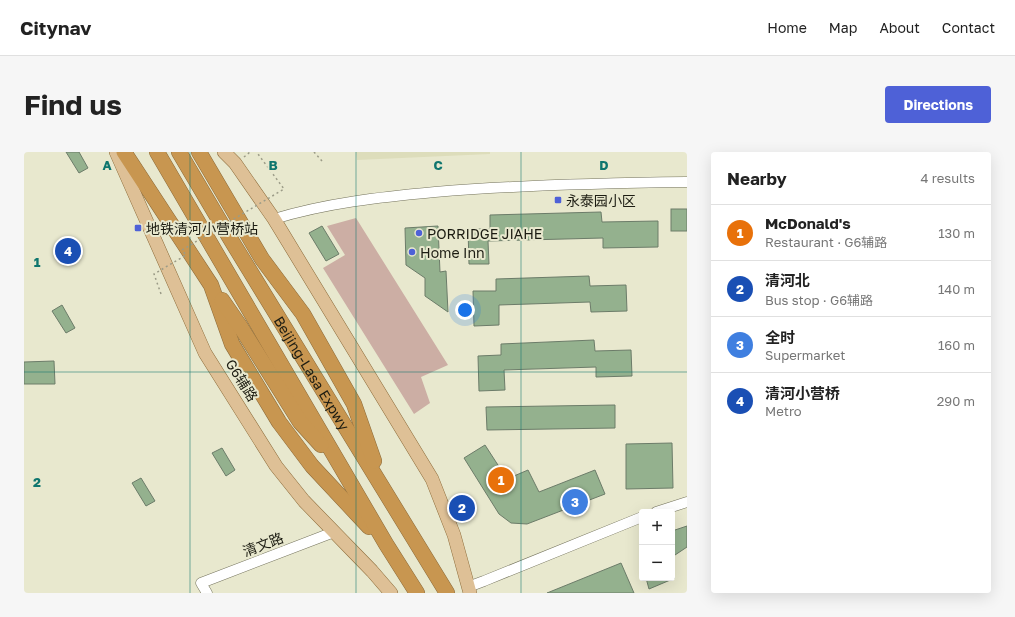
<!DOCTYPE html>
<html lang="en">
<head>
<meta charset="utf-8">
<style>
  :root { --surface:#fff; --page:#f6f6f6; --text:#222; --muted:#767676; --line:#e0e0e0; --accent:#4e61d7 }
  body { margin:0; font-family:"Golos Text","Noto Sans SC",sans-serif; background:var(--page); color:var(--text) }
  .controls { position:absolute; right:12px; bottom:12px; display:grid; overflow:hidden; border-radius:4px; box-shadow:0 4px 16px #0002 }
  .controls button { width:36px; height:36px; display:grid; place-items:center; padding:0; border:0; border-bottom:1px solid var(--line); background:var(--surface); color:var(--text); font:20px sans-serif }
  .you { position:absolute; left:441px; top:158px; width:14px; height:14px; margin:-10px; border:3px solid #fff; border-radius:50%; background:#1a73e8; box-shadow:0 0 0 6px #1a73e833 }
  .badge { display:grid; place-items:center; width:26px; height:26px; border-radius:50%; background:var(--accent); color:#fff; font-size:13px; font-weight:700 }
  .pin { position:absolute; translate:-50% -50%; border:2px solid #fff; box-shadow:0 1px 4px #0006 }
  .list { margin:0; padding:0; list-style:none }
  h2 { display:flex; justify-content:space-between; align-items:center; height:52px; margin:0; padding:0 16px; font-size:17px }
  h2 small { font-size:13px; font-weight:400; color:var(--muted) }
  .list li { display:grid; grid-template-columns:26px 1fr auto; gap:12px; align-items:center; box-sizing:border-box; height:56px; padding:0 16px; border-top:1px solid var(--line) }
  .list b { display:block; font-size:15px; white-space:nowrap }
  .list p { margin:0; font-size:13px; white-space:nowrap; color:var(--muted) }
  .list em { font-size:13px; font-style:normal; color:var(--muted) }
  .map { position:relative; flex:none; width:663px; height:441px; overflow:hidden; border-radius:4px }
  header { display:flex; align-items:center; gap:24px; box-sizing:border-box; height:56px; padding:0 20px; background:var(--surface); border-bottom:1px solid var(--line) }
  header strong { font-size:19px }
  nav { display:flex; gap:22px; margin-inline-start:auto; font-size:14px }
  .intro { display:flex; align-items:center; justify-content:space-between; box-sizing:border-box; height:96px; padding:0 24px }
  h1 { margin:0; font-size:28px }
  .button { padding:10px 18px; border-radius:4px; background:var(--accent); color:#fff; font-size:14px; font-weight:700 }
  main { display:flex; gap:24px; padding:0 24px }
  aside { flex:1; background:var(--surface); border-radius:4px; box-shadow:0 4px 16px #0002 }
  .map>svg:first-child { display:block }
</style>
</head>
<body>
<header>
<strong>Citynav</strong>
<nav><a>Home</a><a>Map</a><a>About</a><a>Contact</a></nav>
</header>
<div class="intro"><h1>Find us</h1><a class="button">Directions</a></div>
<main>
<div class="map">
<svg width="663" height="441" viewBox="0 0 663 441">
  <rect width="100%" height="100%" fill="#e8e8ce"/>
  <polygon fill="#ddb" points="332,0 466,0 466,2 333,8"/>
  <polygon fill="#ccaea4" points="332,66 424,213 397,225 406,251 390,262 299,116 321,103 303,74"/>
  <g fill="#94b18e" stroke="#6c7c69">
    <polygon points="42,0 55,0 64,16 55,21"/>
    <rect x="647" y="57" width="16" height="22"/>
    <polygon points="577,60 578,70 634,69 634,95 579,96 579,86 464,89 465,112 445,112 444,77 466,77 466,63"/>
    <polygon points="298,74 315,102 302,109 285,81"/>
    <polygon points="414,74 416,120 422,119 424,160 401,144 401,126 382,113 381,76"/>
    <polygon points="565,124 566,134 602,133 603,159 567,160 566,150 475,153 475,173 450,174 449,139 472,139 472,127"/>
    <polygon points="38,153 51,176 42,181 28,159"/>
    <polygon points="570,188 571,199 607,198 608,224 572,225 572,215 480,218 481,238 455,239 454,204 477,203 477,192"/>
    <polygon points="30,209 31,232 0,232 0,210"/>
    <polygon points="591,253 591,276 463,278 462,255"/>
    <polygon points="648,291 649,336 602,337 602,292"/>
    <polygon points="461,293 483,327 504,318 515,340 571,318 581,342 503,372 487,371 475,362 440,306"/>
    <polygon points="198,296 211,318 202,324 188,301"/>
    <polygon points="117,326 131,349 122,354 108,331"/>
    <polygon points="663,374 663,395 648,405 648,379"/>
    <polygon points="597,411 610,441 523,441"/>
    <polygon points="622,426 651,426 625,437"/>
  </g>
  <g fill="none" stroke-linecap="round" stroke-linejoin="round">
    <g stroke="#74735c" stroke-width="11">
      <g id="minor">
        <path d="M250,67C302,51 357,45 411,40C495,33 579,31 663,30"/>
        <polyline points="632,360 663,350"/>
        <polyline points="444,435 460,429 618,365"/>
        <polyline points="183,441 177,431 310,380"/>
      </g>
    </g>
    <g stroke="#8c6b3a" stroke-width="14">
      <g id="major">
        <polyline points="92,0 181,201 252,314 280,349 348,419 367,441"/>
        <polyline points="200,0 211,11 250,67 408,327 430,383 446,441"/>
      </g>
    </g>
    <g stroke="#8c6b3a" stroke-width="16">
      <g id="highway">
        <polyline points="100,0 187,133 208,192 255,270 288,314 345,375"/>
        <polyline points="133,0 362,392 393,441"/>
        <path id="s1" d="M155,0L207,88L423,441"/>
        <polyline points="175,0 238,107 279,162 330,252 350,309"/>
        <polyline points="198,148 216,174 276,270 297,293"/>
      </g>
    </g>
    <g stroke="#9b9b87" stroke-width="1.5" stroke-dasharray="2 3" stroke-linecap="butt">
      <polyline points="290,0 298,9"/>
      <polyline points="220,5 226,0"/>
    </g>
    <use href="#minor" stroke="#fff" stroke-width="10"/>
    <use href="#major" stroke="#dec096" stroke-width="13"/>
    <use href="#highway" stroke="#c89650" stroke-width="15"/>
    <polyline stroke="#9b9b87" stroke-width="1.5" stroke-dasharray="2 3" stroke-linecap="butt" points="137,142 130,122 162,103 158,98 260,37 234,2"/>
  </g>
  <path fill="none" stroke="#0f766e" stroke-width="1" stroke-opacity="0.55" d="M166,0V441M332,0V441M497,0V441M0,220H663"/>
  <g fill="#4e61d7" stroke="#e8e8ce" stroke-width="1.5">
    <rect x="530" y="44" width="8" height="8" rx="2"/>
    <rect x="110" y="72" width="8" height="8" rx="2"/>
    <circle cx="395" cy="81" r="4"/>
    <circle cx="388" cy="100" r="4"/>
  </g>
  <g text-anchor="middle" dominant-baseline="central" stroke-width="4" stroke-linejoin="round" paint-order="stroke">
    <g font-size="14" fill="#1c1c12" stroke="#e8e8ce" text-anchor="start">
      <text x="542" y="48">永泰园小区</text>
      <text x="122" y="76">地铁清河小营桥站</text>
      <text x="403" y="81">PORRIDGE JIAHE</text>
      <text x="396" y="100">Home Inn</text>
    </g>
    <g font-size="14" fill="#1c1c12" stroke="#e8e8ce">
      <text stroke="none"><textPath href="#s1" startOffset="258">Beijing-Lasa Expwy</textPath></text>
      <text transform="translate(218 228) rotate(58)">G6辅路</text>
      <text transform="translate(239 392) rotate(-21)">清文路</text>
    </g>
  </g>
  <g font-size="13" text-anchor="middle" font-weight="bold" fill="#0f766e" stroke="#e8e8ce" stroke-width="4" stroke-linejoin="round" paint-order="stroke">
    <text x="83" y="18">A</text>
    <text x="249" y="18">B</text>
    <text x="414" y="18">C</text>
    <text x="580" y="18">D</text>
    <text x="13" y="115">1</text>
    <text x="13" y="335">2</text>
  </g>
</svg>
<div class="controls">
<button>+</button>
<button>−</button>
</div>
<div class="you"></div>
<div class="pin badge" style="left:477px;top:328px;background:#e8710a">1</div>
<div class="pin badge" style="left:438px;top:356px;background:#1a4fb4">2</div>
<div class="pin badge" style="left:551px;top:350px;background:#3f7fe0">3</div>
<div class="pin badge" style="left:44px;top:99px;background:#1a4fb4">4</div>
</div>
<aside>
<h2>Nearby<small>4 results</small></h2>
<ul class="list">
<li><span class="badge" style="background:#e8710a">1</span><div><b>McDonald's</b><p>Restaurant · G6辅路</p></div><em>130 m</em></li>
<li><span class="badge" style="background:#1a4fb4">2</span><div><b>清河北</b><p>Bus stop · G6辅路</p></div><em>140 m</em></li>
<li><span class="badge" style="background:#3f7fe0">3</span><div><b>全时</b><p>Supermarket</p></div><em>160 m</em></li>
<li><span class="badge" style="background:#1a4fb4">4</span><div><b>清河小营桥</b><p>Metro</p></div><em>290 m</em></li>
</ul>
</aside>
</main>
</body>
</html>
